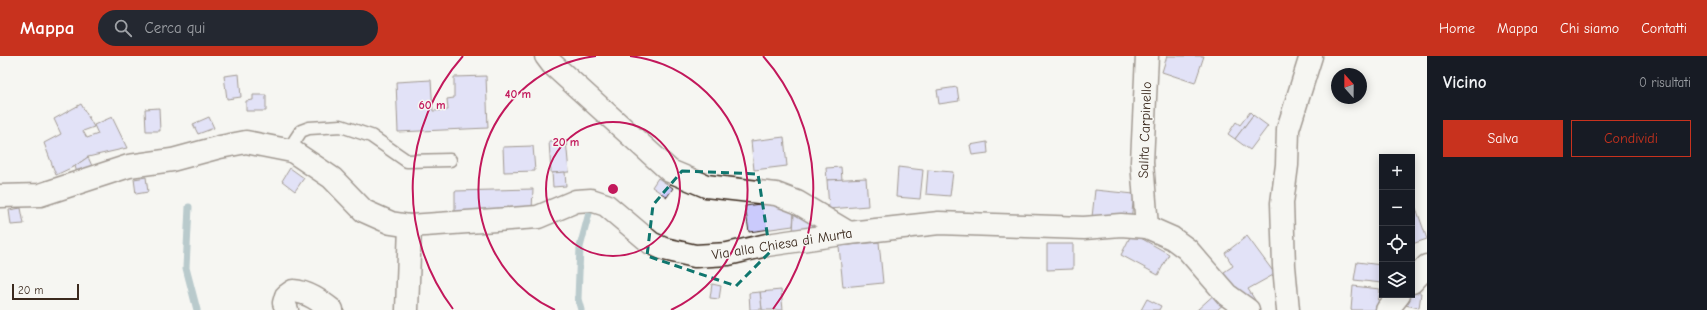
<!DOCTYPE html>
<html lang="it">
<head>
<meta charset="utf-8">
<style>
  :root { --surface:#171b24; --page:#242831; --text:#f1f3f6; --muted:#9ea1a6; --line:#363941; --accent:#c8321e }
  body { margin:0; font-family:"Comic Neue",sans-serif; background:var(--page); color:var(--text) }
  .controls { position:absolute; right:12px; bottom:12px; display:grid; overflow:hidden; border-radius:0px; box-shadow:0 2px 10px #0003 }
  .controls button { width:36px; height:36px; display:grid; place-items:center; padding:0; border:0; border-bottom:1px solid var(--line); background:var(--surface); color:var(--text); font:20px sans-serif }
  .compass { position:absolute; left:1331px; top:12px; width:36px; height:36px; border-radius:50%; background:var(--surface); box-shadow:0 2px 10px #0003; rotate:339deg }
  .scale { position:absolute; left:12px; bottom:10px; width:67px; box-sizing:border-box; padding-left:4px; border:2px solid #3b2a1e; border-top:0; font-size:11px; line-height:14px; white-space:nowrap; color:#3b2a1e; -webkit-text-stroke:3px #f6f6f2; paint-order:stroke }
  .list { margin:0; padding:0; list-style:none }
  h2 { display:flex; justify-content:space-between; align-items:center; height:52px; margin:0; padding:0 16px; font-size:17px }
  h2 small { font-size:13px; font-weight:400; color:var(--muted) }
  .actions { display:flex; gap:8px; padding:12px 16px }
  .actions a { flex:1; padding:9px 0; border:1px solid var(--accent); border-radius:0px; text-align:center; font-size:14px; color:var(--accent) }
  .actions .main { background:var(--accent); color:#fff }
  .icon { flex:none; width:22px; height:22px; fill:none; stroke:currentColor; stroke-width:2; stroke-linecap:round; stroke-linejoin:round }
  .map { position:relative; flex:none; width:1427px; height:254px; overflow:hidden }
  header { display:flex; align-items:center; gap:24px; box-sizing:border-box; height:56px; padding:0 20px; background:var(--accent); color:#fff }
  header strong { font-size:19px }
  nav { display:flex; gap:22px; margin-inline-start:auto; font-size:14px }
  .search { width:280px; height:36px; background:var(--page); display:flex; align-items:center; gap:10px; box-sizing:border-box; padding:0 14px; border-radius:22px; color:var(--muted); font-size:15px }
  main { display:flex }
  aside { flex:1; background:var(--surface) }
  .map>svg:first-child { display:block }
</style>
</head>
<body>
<header>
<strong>Mappa</strong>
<div class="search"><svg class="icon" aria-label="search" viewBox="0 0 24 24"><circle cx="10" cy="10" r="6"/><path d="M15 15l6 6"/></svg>Cerca qui</div>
<nav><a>Home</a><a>Mappa</a><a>Chi siamo</a><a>Contatti</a></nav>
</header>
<main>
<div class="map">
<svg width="1427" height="254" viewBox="0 0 1427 254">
  <rect width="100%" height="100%" fill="#f6f6f2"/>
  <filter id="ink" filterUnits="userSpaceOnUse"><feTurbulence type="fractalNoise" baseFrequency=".025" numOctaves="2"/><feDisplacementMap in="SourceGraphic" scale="8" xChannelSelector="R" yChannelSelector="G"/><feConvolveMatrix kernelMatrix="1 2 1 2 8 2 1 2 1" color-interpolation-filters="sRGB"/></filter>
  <g filter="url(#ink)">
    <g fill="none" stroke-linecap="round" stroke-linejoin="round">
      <g stroke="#6f959e" stroke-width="7">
        <polyline points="189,151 186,212 197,254"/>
        <polyline points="581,254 578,243 580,191 589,157"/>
      </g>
    </g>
    <g fill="#cacafc" stroke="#3b2a1e">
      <polygon points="1167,0 1204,0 1195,27 1162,16"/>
      <polygon points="239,18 241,41 227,43 224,20"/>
      <polygon points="486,20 488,72 398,76 396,26 431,24 433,55 448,54 447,43 454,42 454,21"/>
      <polygon points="957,31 959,45 939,48 937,34"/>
      <polygon points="253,39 266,39 266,55 246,55 246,45 253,44"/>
      <polygon points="81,48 94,71 83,75 87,82 98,78 94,69 112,61 127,92 88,101 75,110 56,119 44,87 61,78 54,63"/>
      <polygon points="159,52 160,75 146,75 145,53"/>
      <polygon points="1250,56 1253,59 1235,83 1228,78 1236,66 1240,69"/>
      <polygon points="1253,59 1268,70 1250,94 1235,83"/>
      <polygon points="209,61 214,72 198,78 193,68"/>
      <polygon points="784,81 787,110 754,114 751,85"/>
      <polygon points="566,84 569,116 551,117 549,85"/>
      <polygon points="987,86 988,97 972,99 970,89"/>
      <polygon points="533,90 535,115 504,116 503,91"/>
      <polygon points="88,101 92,110 77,117 75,110"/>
      <polygon points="841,111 842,124 827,124 826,112"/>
      <polygon points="898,111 923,114 920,143 896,141"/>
      <polygon points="290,112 304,122 295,135 282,125"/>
      <polygon points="928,114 953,116 950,140 926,138"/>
      <polygon points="565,116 566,130 553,131 552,117"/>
      <polygon points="146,121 148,136 136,138 134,123"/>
      <polygon points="658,122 673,132 667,141 652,131"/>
      <polygon points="866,122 868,150 829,153 827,124"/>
      <polygon points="533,133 532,154 455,163 455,135"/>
      <polygon points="1095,134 1134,138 1131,165 1092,161"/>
      <polygon points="762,141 796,153 794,158 793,170 749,176 745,150 760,148"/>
      <polygon points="21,152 24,168 11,169 9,154"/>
      <polygon points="1416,152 1427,183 1412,188 1412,153"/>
      <polygon points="796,153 818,173 793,178 794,158"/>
      <polygon points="1132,177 1169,198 1158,219 1121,199"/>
      <polygon points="1247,180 1275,218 1248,233 1255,244 1247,249 1218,220 1233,210 1225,197"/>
      <polygon points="879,186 883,227 843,231 839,190"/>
      <polygon points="1047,188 1073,188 1073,213 1047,214"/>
      <polygon points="1357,206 1382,209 1382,227 1354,224"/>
      <polygon points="712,228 721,230 719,243 710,242"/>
      <polygon points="1353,230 1380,233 1377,254 1351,254"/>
      <polygon points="781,234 783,254 762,254 760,236"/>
      <polygon points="760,236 762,253 750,254 749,237"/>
      <polygon points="1217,236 1226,246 1217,254 1197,254"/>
      <polygon points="1412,236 1421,237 1419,252 1405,249 1407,239 1412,239"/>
      <polygon points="1147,243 1161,250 1159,254 1141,254"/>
    </g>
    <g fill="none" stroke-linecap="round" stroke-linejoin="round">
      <g stroke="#3b2a1e" stroke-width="15">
        <polyline id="service" points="292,95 295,84 301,75 309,72 341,70 371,80 407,105 450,104"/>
      </g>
      <g stroke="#3b2a1e" stroke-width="25">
        <g id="minor">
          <polyline points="546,0 552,8 670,115 706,130 776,138 797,146 849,177"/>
          <polyline points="0,140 40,139 129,110 172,104 220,91 246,86 292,95 332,122 364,155 391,167 410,170 538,161 576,145 591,144 606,149 651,187 664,193 695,200 728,198 767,189 849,177 939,167 1084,172 1121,169 1147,171 1172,182 1187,193 1227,239 1248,254"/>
          <polyline points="1147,171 1142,106 1147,0"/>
          <polyline points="1412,226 1427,210"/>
          <path d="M287,254L284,247L286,240L293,235C308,236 320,245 332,254"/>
          <polyline points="407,254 410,170"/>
          <polyline points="1288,254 1284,210 1282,147 1287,109 1288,73 1311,0"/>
          <polyline points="1387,254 1399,239"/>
        </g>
      </g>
      <use href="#service" stroke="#f6f6f2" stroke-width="12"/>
      <use href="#minor" stroke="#f6f6f2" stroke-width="22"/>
    </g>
  </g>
  <path d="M0 0H1427V254H0ZM682,115L758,118L770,196L736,230L647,200L653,149Z" fill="#f6f6f2" fill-opacity=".55" fill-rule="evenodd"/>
  <path fill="none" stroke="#0f766e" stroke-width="3" stroke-dasharray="8 5" stroke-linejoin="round" d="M682,115L758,118L770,196L736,230L647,200L653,149Z"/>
  <g fill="none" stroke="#c2185b" stroke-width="2">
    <circle cx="613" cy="133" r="67"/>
    <path d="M555 254A134 134 0 0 1 596 0M630 0A134 134 0 0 1 671 254"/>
    <path d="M453 253A200 200 0 0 1 463 0M763 0A200 200 0 0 1 773 253"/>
  </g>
  <g text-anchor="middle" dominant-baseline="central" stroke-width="3" stroke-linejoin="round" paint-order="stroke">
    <g font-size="14" fill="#3b2a1e" stroke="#f6f6f2">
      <text transform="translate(1145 74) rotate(-88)">Salita Carpinello</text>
      <text transform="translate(782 188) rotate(-9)">Via alla Chiesa di Murta</text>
    </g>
  </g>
  <circle cx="613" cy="133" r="6" fill="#c2185b" stroke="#f6f6f2" stroke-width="2"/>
  <g font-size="12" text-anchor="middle" font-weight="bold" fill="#c2185b" stroke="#f6f6f2" stroke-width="3" stroke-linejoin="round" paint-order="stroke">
    <text x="518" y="42">40 m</text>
    <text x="432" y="53">60 m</text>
    <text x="566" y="90">20 m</text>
  </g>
</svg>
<div class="controls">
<button>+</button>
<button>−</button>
<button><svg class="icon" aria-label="locate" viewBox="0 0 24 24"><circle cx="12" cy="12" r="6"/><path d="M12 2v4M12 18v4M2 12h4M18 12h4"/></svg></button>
<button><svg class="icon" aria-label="layers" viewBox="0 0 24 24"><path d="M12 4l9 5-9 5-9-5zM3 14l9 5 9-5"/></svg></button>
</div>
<svg class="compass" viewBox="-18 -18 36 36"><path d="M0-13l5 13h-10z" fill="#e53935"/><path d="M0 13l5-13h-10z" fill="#9ea1a6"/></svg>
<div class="scale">20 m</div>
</div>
<aside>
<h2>Vicino<small>0 risultati</small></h2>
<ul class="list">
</ul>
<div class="actions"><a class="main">Salva</a><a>Condividi</a></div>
</aside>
</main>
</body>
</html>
